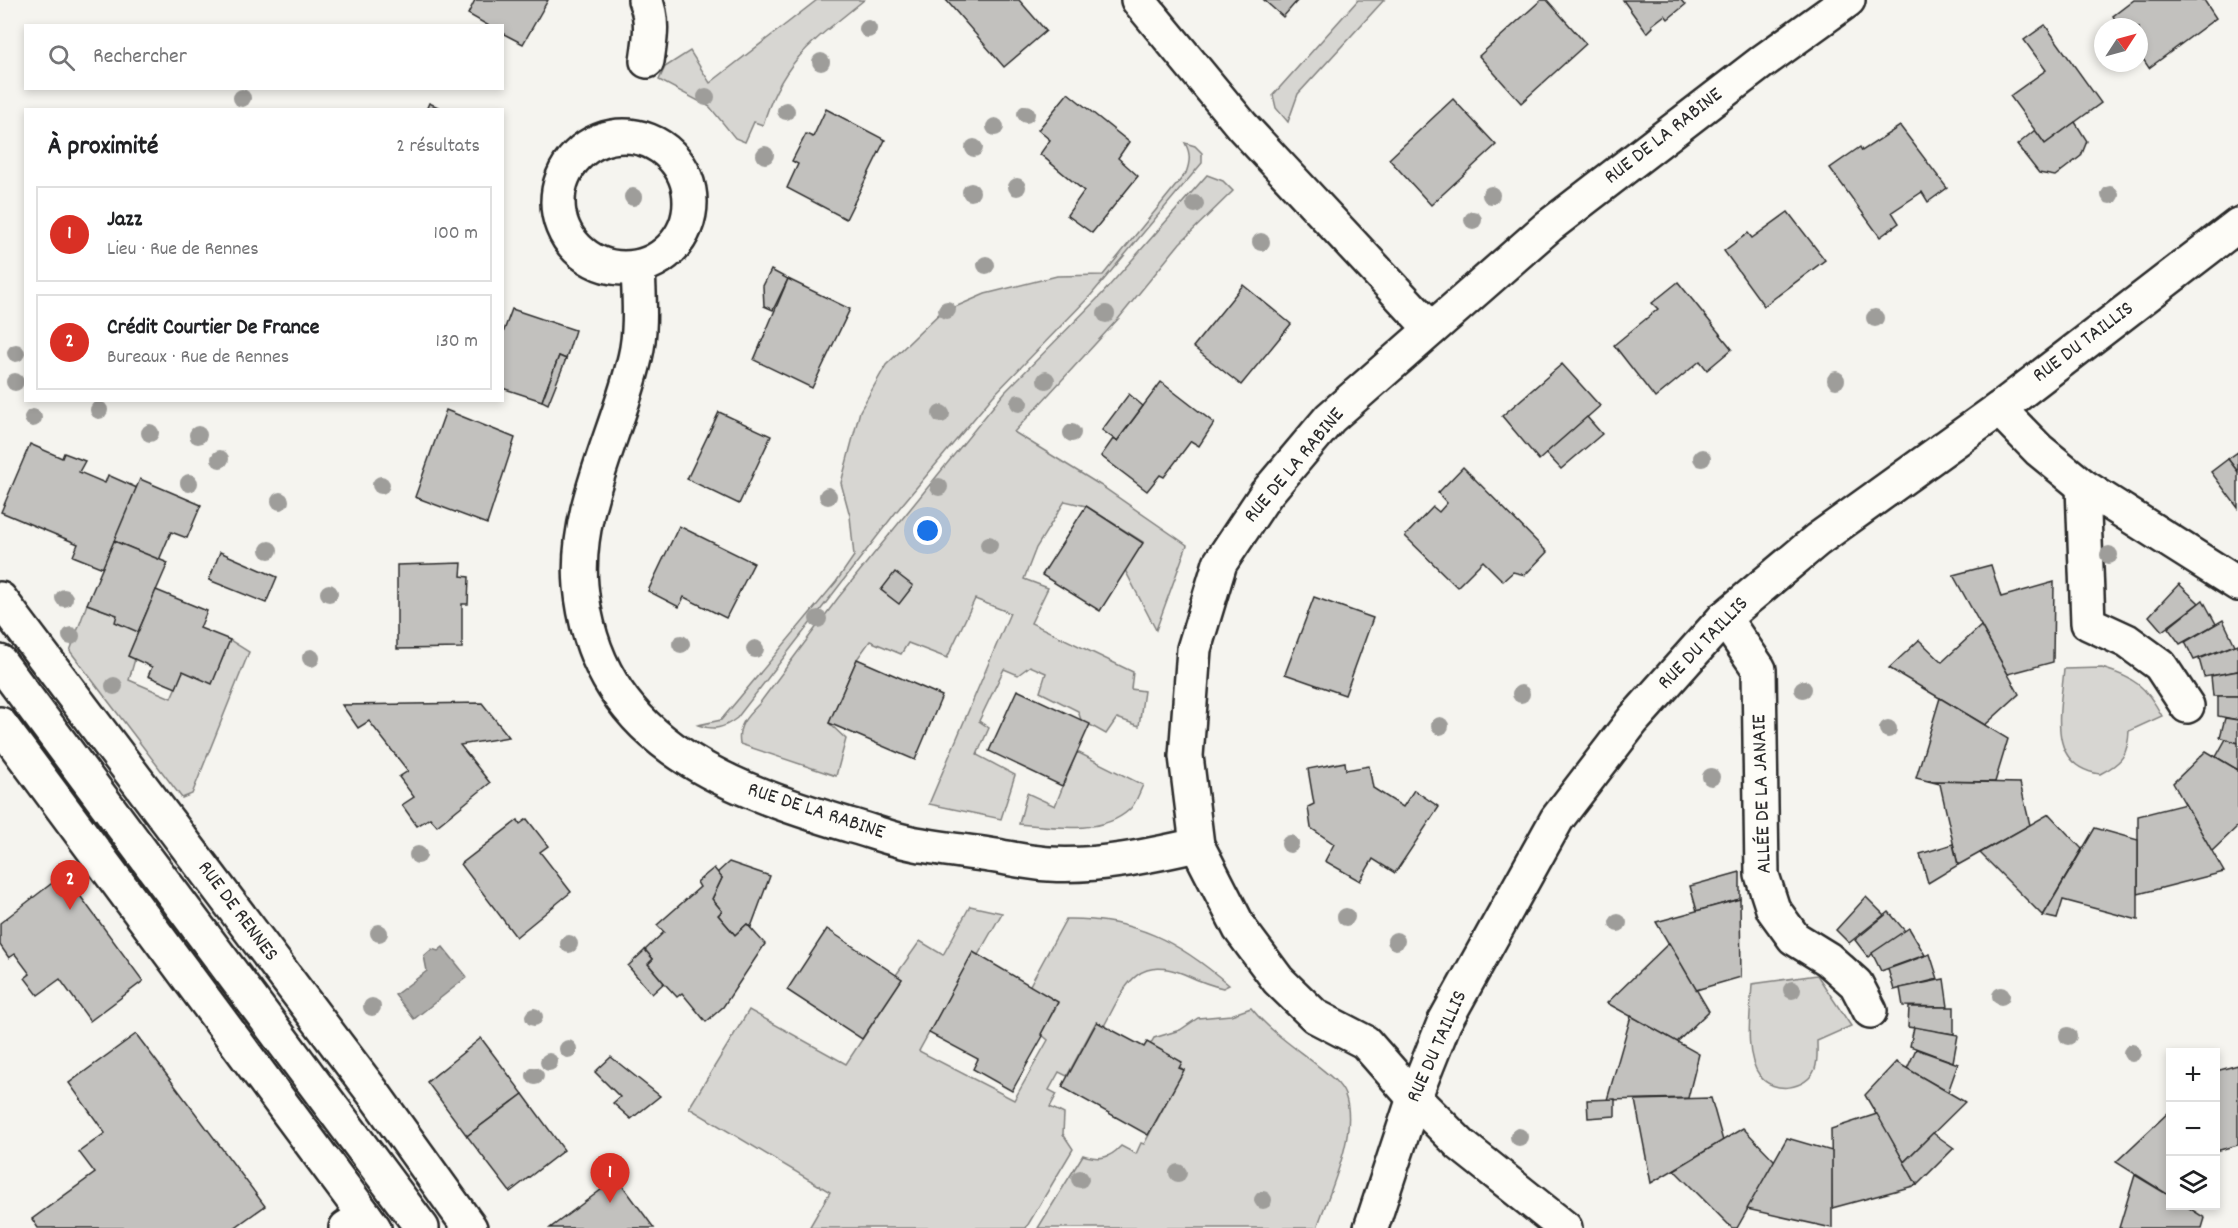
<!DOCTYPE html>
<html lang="fr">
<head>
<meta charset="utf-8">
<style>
  :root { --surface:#fff; --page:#f2f2f2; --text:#202124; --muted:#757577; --line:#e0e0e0; --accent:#d93025 }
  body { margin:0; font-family:Dekko,sans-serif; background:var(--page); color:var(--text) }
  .controls { position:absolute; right:18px; bottom:18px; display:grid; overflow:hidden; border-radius:0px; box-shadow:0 3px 9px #0003 }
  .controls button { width:54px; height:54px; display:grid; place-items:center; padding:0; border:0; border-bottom:2px solid var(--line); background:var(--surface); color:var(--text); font:30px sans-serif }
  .compass { position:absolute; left:2094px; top:18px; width:54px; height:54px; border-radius:50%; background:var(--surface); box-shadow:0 3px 9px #0003; rotate:54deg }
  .you { position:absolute; left:928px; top:531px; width:21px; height:21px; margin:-15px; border:4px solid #fff; border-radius:50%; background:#1a73e8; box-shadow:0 0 0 9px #1a73e833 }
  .badge { display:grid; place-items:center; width:39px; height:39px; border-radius:50%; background:var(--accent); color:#fff; font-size:20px; font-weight:700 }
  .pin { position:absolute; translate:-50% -50px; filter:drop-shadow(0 2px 3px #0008) }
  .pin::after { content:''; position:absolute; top:32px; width:21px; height:18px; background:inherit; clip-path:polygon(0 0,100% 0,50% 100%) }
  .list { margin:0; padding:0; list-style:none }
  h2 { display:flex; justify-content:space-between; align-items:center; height:78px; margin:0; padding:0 24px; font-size:26px }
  h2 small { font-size:20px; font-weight:400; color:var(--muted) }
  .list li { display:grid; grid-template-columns:39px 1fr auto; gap:18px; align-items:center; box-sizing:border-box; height:96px; margin:0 12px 12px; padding:0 12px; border:2px solid var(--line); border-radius:0px }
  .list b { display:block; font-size:22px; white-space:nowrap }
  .list p { margin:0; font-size:20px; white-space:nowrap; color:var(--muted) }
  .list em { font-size:20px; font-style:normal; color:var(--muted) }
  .icon { flex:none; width:33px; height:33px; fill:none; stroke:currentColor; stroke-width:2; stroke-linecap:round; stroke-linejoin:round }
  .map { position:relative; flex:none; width:2238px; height:1228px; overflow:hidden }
  .search { position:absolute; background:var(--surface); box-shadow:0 3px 9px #0003; left:24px; top:24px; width:480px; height:66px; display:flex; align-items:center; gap:15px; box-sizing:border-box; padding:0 21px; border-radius:0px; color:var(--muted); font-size:22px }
  .panel { position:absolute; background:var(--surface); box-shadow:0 3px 9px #0003; left:24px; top:108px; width:480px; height:294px; border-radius:0px }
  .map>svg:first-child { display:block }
</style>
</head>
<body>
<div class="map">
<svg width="2238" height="1228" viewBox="0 0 2238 1228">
  <rect width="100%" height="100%" fill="#f5f4ef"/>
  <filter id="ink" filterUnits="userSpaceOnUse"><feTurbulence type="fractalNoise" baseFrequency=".0167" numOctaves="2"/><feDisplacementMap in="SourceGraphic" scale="12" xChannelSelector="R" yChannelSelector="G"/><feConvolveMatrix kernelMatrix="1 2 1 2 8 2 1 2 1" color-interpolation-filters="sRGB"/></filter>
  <g filter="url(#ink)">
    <g fill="#d7d6d2" stroke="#81807e" stroke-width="1.5">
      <path d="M817,0H864C814,41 782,60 763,125L754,122L745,142L735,138L710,107L659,80L665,67L690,51L710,83Z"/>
      <polygon points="1358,0 1384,0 1298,94 1288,122 1276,108 1273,95"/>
      <path d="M1185,143L1195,146L1202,153V163L1091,295L993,396L896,512L737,718C724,728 714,731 698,725L721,720L836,582L854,556L850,516L841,483L860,411L886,365L939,314L985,294L1057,276L1103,275L1186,173C1190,162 1191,154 1185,143Z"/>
      <path d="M1207,175L1223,181L1233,191L1180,243L1119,318L1014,432L1100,485L1187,545L1156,630L1125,570L1143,542L1086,506L1065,501L1036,548L1024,579L1048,588L1031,623L1133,672L1131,689L1144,691L1139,726L1117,718L1106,734L1081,720L1078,711L1040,692L1046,673L1030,666L1018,675L1004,669L979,721L989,728L977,755L1015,775L1001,819L929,804L1010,613L975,599L947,658L908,643L901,654L870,641L857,659L829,723L846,739L836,776L740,744C737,726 746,717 759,704L838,598L1005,392L1102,294Z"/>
      <polygon points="87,604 117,615 138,632 128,656 135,659 129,680 171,698 183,671 212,683 230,640 249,652 192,794 182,798 70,651"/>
      <path d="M2102,668C2135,678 2146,686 2162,716L2129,731C2128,755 2122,763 2100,774C2045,766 2061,709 2064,669Z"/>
      <path d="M1077,752L1143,785C1139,793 1136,804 1129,810C1102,835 1053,827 1019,824L1027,793L1055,806Z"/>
      <path d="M970,906L1002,913L978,955L973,953L919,1051L1014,1100L1048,1040L1041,1034L1058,1003L1029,987L1066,919C1134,918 1178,941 1229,985L1223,988C1209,985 1197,980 1184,974C1135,954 1124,989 1104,1026L1096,1022L1067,1076L1059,1072L1049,1090L1057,1094L1050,1107L1064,1114L1063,1134L1073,1149L1026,1228H809L830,1192L689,1108L749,1010L846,1064L902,979L896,975L920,941L943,955Z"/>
      <path d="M1817,975L1851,1026L1817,1041C1817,1050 1818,1061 1815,1069C1807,1090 1773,1094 1760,1076C1743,1054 1751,1010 1752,984Z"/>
      <path d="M1251,1008C1269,1030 1291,1045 1313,1062C1324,1071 1340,1082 1345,1095C1359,1133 1329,1192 1317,1228H1038L1083,1155C1099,1160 1109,1159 1121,1146L1136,1154L1141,1143L1144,1144L1184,1070L1150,1045L1154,1038L1180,1030L1198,1018L1231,1015Z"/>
    </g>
    <polygon fill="#adaca9" stroke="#797877" stroke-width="1.5" points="443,947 467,977 414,1019 395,995 427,971 424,956 432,949 438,951"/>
    <g fill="#c2c1be" stroke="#2b2b2b" stroke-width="1.5">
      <polygon points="475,0 548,0 523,44 502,33 502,26 489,26 468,14"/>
      <polygon points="946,0 1019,0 1046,31 1004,67"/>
      <polygon points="1264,0 1298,0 1283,17"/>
      <polygon points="1541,0 1547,0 1586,44 1521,103 1479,56"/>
      <polygon points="1623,0 1681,0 1685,5 1668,19 1665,15 1652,25 1653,27 1647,33"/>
      <polygon points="2134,0 2204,0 2216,18 2149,68 2139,53 2139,27 2120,27 2113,16"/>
      <polygon points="2045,25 2101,103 2045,144 2010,96 2046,70 2024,40"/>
      <polygon points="1068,93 1129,142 1118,158 1138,176 1092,233 1067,215 1084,191 1040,154 1050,140 1038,130"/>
      <polygon points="1453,99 1496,145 1431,205 1389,159"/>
      <polygon points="429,103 445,110 426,110"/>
      <polygon points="826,109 885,140 846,219 787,188 798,164 792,161 806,134 813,137"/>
      <polygon points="2075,122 2087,141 2081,156 2055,176 2039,173 2017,145 2035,130 2045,144"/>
      <polygon points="1900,126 1947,188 1928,202 1922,192 1892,212 1899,223 1880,237 1830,168 1860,147 1862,151"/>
      <polygon points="1788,212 1825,260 1764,306 1724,251 1748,233 1752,238"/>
      <polygon points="771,270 788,279 773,310 764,306 763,286"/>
      <polygon points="788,279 850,309 812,388 754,360"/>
      <polygon points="1678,282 1732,349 1707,370 1700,361 1655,398 1614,345 1658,309 1652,303"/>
      <polygon points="1243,285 1291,324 1241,385 1193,347"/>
      <polygon points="512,309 575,330 566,359 559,356 542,401 502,388 502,336"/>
      <polygon points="559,356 566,359 548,404 542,401"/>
      <polygon points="1562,364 1600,406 1539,460 1502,416"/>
      <polygon points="1161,382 1214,423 1199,446 1191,441 1164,477 1160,475 1147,491 1101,456 1113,439 1117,441"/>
      <polygon points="1129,394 1143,406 1117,441 1102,430"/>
      <polygon points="446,410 515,438 487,524 415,497"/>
      <polygon points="719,412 771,436 739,504 687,479"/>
      <polygon points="1587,417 1602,434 1561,469 1546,453"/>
      <polygon points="30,444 62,458 64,453 85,461 79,472 105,483 108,475 137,488 103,568 73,556 78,544 1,512"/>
      <polygon points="2238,452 2238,472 2228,459"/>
      <polygon points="2228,459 2238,472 2238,508 2211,472"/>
      <polygon points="1463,467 1547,552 1525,575 1513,572 1503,581 1483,561 1457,587 1405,536 1433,507 1439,512 1447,503 1438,493"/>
      <polygon points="140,479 201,505 187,538 171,532 159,560 114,541"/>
      <polygon points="1086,506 1143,543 1100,611 1042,575"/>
      <polygon points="679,526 754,563 726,618 684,597 679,607 648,591"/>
      <polygon points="114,541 168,563 138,632 115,622 117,615 87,604"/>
      <polygon points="220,552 277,577 266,603 209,580"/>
      <polygon points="462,563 461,576 469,577 468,604 462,604 462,648 397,649 397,565"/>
      <polygon points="1991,565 2001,597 2054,582 2053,662 2008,674 1953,575"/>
      <polygon points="895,572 913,586 899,604 881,590"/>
      <polygon points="2179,584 2199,603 2162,631 2149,616"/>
      <polygon points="156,590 207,611 200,628 230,640 212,684 183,671 176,688 148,676 152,667 128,656"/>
      <polygon points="1314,597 1373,618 1345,695 1285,674"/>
      <polygon points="2203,600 2216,624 2180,644 2168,628"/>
      <polygon points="2223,620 2235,645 2194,660 2185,642"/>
      <polygon points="1981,626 2019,694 1985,725 1889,668 1919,640 1942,662"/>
      <polygon points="2238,644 2238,671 2204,677 2199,659"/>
      <polygon points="857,659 942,696 915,760 829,723"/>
      <polygon points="2238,671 2238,696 2213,696 2211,676"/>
      <polygon points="1017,690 1090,724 1062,786 989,751"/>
      <polygon points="2218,696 2238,696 2238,720 2218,716"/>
      <polygon points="1940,698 2008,739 1995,782 1928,781 1916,778"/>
      <polygon points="482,703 509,737 460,745 490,783 437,826 430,818 417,826 402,805 414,797 399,777 408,771 369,721 358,728 342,705"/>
      <polygon points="2225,718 2238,720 2238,743 2220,737"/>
      <polygon points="2226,739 2238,743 2238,770 2216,757"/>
      <polygon points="2206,751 2238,770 2238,826 2212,851 2173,783"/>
      <polygon points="1345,762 1346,770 1369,766 1373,788 1403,807 1414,790 1439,807 1395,873 1373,859 1360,881 1325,861 1334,844 1311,828 1308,807 1314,804 1308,769"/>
      <polygon points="1928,781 2020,783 2030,825 1958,865 1940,784"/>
      <polygon points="2185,804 2224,872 2138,894 2138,816"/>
      <polygon points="2049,814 2082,849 2043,916 1980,853"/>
      <polygon points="527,819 548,846 540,852 571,892 516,937 461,864 518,820 520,824"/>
      <polygon points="2095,828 2138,840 2138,920 2063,900 2057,919 2043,916"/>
      <polygon points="1953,844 1958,865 1928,883 1920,854"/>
      <polygon points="729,862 770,876 751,927 747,924 735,935 718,915 722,911 712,899 722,878 717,873"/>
      <polygon points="714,868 722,878 712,899 722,911 718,915 735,935 747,924 765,944 723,1007 706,1022 682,993 677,997 664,983 648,964 653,959 645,950 664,932 657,925 700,887 697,882"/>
      <polygon points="1740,872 1740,899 1697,911 1690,886"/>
      <polygon points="64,874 143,981 90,1021 60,979 38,995 25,978 30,974 15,954 9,958 0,945 0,923"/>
      <polygon points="1866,897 1884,915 1849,943 1836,930"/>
      <polygon points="1740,899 1741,977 1696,990 1656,922"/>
      <polygon points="1889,912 1905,931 1868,957 1855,940"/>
      <polygon points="1909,928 1925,955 1881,971 1872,953"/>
      <polygon points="827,929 902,979 862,1039 787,990"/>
      <polygon points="1669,943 1709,1011 1677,1042 1607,1003"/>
      <polygon points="645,950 653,959 648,964 664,983 652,994 628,966"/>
      <polygon points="973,952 1058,1002 1041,1034 1043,1036 1012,1091 973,1069 978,1059 929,1033"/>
      <polygon points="1930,954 1938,979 1894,990 1888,969"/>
      <polygon points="1944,979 1948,1007 1903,1006 1900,988"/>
      <polygon points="1909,1007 1954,1007 1954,1034 1908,1027"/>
      <polygon points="1631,1016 1699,1054 1688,1098 1607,1100"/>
      <polygon points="1097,1022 1144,1047 1147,1042 1182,1062 1179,1068 1184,1070 1148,1135 1062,1087"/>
      <polygon points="1914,1027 1958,1035 1953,1062 1910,1046"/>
      <polygon points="136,1034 265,1206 234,1228 38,1228 32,1219 95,1173 79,1152 105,1133 69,1083"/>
      <polygon points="481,1038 523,1094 467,1136 427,1082"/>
      <polygon points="1916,1049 1958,1064 1948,1092 1907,1069"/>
      <polygon points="611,1057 660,1096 631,1119 613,1103 620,1097 595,1072"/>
      <polygon points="1896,1062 1965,1102 1904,1162 1865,1095"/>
      <polygon points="2238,1065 2238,1145 2216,1151 2216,1071"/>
      <polygon points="523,1094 564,1150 510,1192 467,1136"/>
      <polygon points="1711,1098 1723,1141 1651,1183 1635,1100"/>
      <polygon points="1615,1099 1615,1116 1588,1118 1587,1100"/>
      <polygon points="2170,1111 2170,1196 2116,1162"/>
      <polygon points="1877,1114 1917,1185 1832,1208 1831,1129"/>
      <polygon points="1743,1128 1775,1161 1737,1228 1732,1228 1674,1170"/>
      <polygon points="1933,1133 1954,1148 1917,1185 1904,1162"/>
      <polygon points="1787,1138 1832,1151 1832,1228 1747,1209"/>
      <polygon points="2135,1175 2170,1196 2170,1206 2186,1206 2205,1218 2202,1228 2119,1228"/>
      <polygon points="617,1178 654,1228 550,1228"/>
    </g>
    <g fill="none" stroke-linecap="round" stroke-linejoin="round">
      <g stroke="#2b2b2b" stroke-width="38">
        <g id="minor">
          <path d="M645,0C654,20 650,40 647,61"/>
          <polyline points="1138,0 1242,126 1431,329"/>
          <circle cx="624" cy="202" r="66"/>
          <path d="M638,267C639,297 642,329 635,358C618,433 574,507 581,586C595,739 722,787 849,825C871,831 894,840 916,844C943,849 969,852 996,856C1013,859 1031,863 1049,864C1099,867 1148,856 1197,845"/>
          <polyline points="1999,409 2039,450 2083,486 2238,584"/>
          <polyline points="2083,486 2088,623 2127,641 2160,665 2187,706"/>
          <polyline points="1724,618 1759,669 1762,875 1773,909 1794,938 1828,959 1856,984 1870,1011"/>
          <polyline points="0,662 422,1228"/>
          <polyline points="346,1228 365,1216"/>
          <polyline points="1371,1228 1414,1098 1444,1023 1557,819 1633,720 1724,618 1817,540 1999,409 2238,225"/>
          <polyline points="1565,1228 1461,1145 1414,1098 1365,1042 1315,1016 1278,980 1240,929 1197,845 1186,756 1194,649 1220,563 1266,494 1330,418 1549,226 1762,62 1848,0"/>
        </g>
      </g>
      <g stroke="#2b2b2b" stroke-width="38">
        <g id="major">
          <polyline points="0,599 374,1094 470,1228"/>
          <polyline points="0,724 374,1228"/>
        </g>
      </g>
      <use href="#minor" stroke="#fdfcf7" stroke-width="33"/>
      <use href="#major" stroke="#fdfcf7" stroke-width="33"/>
    </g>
    <g fill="#9e9d9a">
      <circle cx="868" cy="29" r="9"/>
      <circle cx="821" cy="62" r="9"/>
      <circle cx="706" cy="97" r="9"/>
      <circle cx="242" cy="98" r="9"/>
      <circle cx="786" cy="111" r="9"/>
      <circle cx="1026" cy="114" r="9"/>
      <circle cx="995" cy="127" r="9"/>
      <circle cx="974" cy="148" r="9"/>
      <circle cx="765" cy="155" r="9"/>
      <circle cx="1017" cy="187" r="9"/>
      <circle cx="971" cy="192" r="9"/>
      <circle cx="1491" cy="195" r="9"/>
      <circle cx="2110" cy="195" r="9"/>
      <circle cx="633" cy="197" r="9"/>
      <circle cx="1195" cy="204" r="9"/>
      <circle cx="1473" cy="220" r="9"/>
      <circle cx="1261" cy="242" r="9"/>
      <circle cx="986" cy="265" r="9"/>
      <circle cx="947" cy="310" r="9"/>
      <circle cx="1106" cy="314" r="9"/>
      <circle cx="1875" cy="318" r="9"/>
      <circle cx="16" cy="353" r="9"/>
      <circle cx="1046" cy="380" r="9"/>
      <circle cx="1836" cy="380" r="9"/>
      <circle cx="15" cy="382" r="9"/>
      <circle cx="1019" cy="403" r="9"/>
      <circle cx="99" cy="410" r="9"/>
      <circle cx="941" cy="414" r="9"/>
      <circle cx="33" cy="418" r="9"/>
      <circle cx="150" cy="433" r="9"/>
      <circle cx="1072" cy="433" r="9"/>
      <circle cx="198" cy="435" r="9"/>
      <circle cx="1702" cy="458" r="9"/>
      <circle cx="220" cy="459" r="9"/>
      <circle cx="189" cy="483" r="9"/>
      <circle cx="381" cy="485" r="9"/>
      <circle cx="939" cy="487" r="9"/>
      <circle cx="828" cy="496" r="9"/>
      <circle cx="280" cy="501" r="9"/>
      <circle cx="989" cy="545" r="9"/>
      <circle cx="269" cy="550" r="9"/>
      <circle cx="2109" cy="555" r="9"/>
      <circle cx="329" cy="593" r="9"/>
      <circle cx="64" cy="598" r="9"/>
      <circle cx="818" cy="619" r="9"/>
      <circle cx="71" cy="636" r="9"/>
      <circle cx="681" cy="644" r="9"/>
      <circle cx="755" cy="649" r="9"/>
      <circle cx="311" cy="658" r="9"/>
      <circle cx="114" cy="686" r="9"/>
      <circle cx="1803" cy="689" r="9"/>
      <circle cx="1521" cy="694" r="9"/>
      <circle cx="1440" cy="726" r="9"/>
      <circle cx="1888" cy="729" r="9"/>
      <circle cx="1711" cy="777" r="9"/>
      <circle cx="1290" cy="844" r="9"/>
      <circle cx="418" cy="855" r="9"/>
      <circle cx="1346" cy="917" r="9"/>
      <circle cx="1618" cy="923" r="9"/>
      <circle cx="379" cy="933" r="9"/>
      <circle cx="1396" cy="941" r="9"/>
      <circle cx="569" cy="944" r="9"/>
      <circle cx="1792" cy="990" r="9"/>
      <circle cx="2001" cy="996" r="9"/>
      <circle cx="372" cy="1007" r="9"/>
      <circle cx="534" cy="1017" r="9"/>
      <circle cx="2068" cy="1036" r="9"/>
      <circle cx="568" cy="1049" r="9"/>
      <circle cx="2132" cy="1053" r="9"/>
      <circle cx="549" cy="1062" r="9"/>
      <circle cx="535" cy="1076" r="9"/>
      <circle cx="1519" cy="1137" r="9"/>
      <circle cx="1178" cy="1173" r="9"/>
      <circle cx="1080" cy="1179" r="9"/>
      <circle cx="1263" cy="1200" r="9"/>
    </g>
  </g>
  <g text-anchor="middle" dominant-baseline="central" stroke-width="4.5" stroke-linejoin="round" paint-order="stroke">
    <g font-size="21" fill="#2b2b2b" stroke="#fdfcf7">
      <text transform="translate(1664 137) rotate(-38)">RUE DE LA RABINE</text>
      <text transform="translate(2084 343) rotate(-37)">RUE DU TAILLIS</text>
      <text transform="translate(1295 466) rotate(-50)">RUE DE LA RABINE</text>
      <text transform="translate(1704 644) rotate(-46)">RUE DU TAILLIS</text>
      <text transform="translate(1763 794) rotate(-92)">ALLÉE DE LA JANAIE</text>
      <text transform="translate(816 812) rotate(18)">RUE DE LA RABINE</text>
      <text transform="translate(237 912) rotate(53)">RUE DE RENNES</text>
      <text transform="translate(1438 1047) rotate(-66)">RUE DU TAILLIS</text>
    </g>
  </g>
</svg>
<div class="controls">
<button>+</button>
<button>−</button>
<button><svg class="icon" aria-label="layers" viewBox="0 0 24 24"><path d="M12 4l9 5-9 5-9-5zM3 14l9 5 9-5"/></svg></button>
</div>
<svg class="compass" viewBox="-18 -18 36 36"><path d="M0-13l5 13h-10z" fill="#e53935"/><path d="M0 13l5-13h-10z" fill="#757577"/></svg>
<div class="you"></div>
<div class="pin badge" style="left:610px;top:1203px">1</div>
<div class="pin badge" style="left:70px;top:910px">2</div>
<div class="search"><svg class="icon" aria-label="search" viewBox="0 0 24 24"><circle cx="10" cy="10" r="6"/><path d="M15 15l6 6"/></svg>Rechercher</div>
<section class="panel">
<h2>À proximité<small>2 résultats</small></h2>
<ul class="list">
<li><span class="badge">1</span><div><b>Jazz</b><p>Lieu · Rue de Rennes</p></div><em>100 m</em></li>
<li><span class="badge">2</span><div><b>Crédit Courtier De France</b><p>Bureaux · Rue de Rennes</p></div><em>130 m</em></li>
</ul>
</section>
</div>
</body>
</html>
